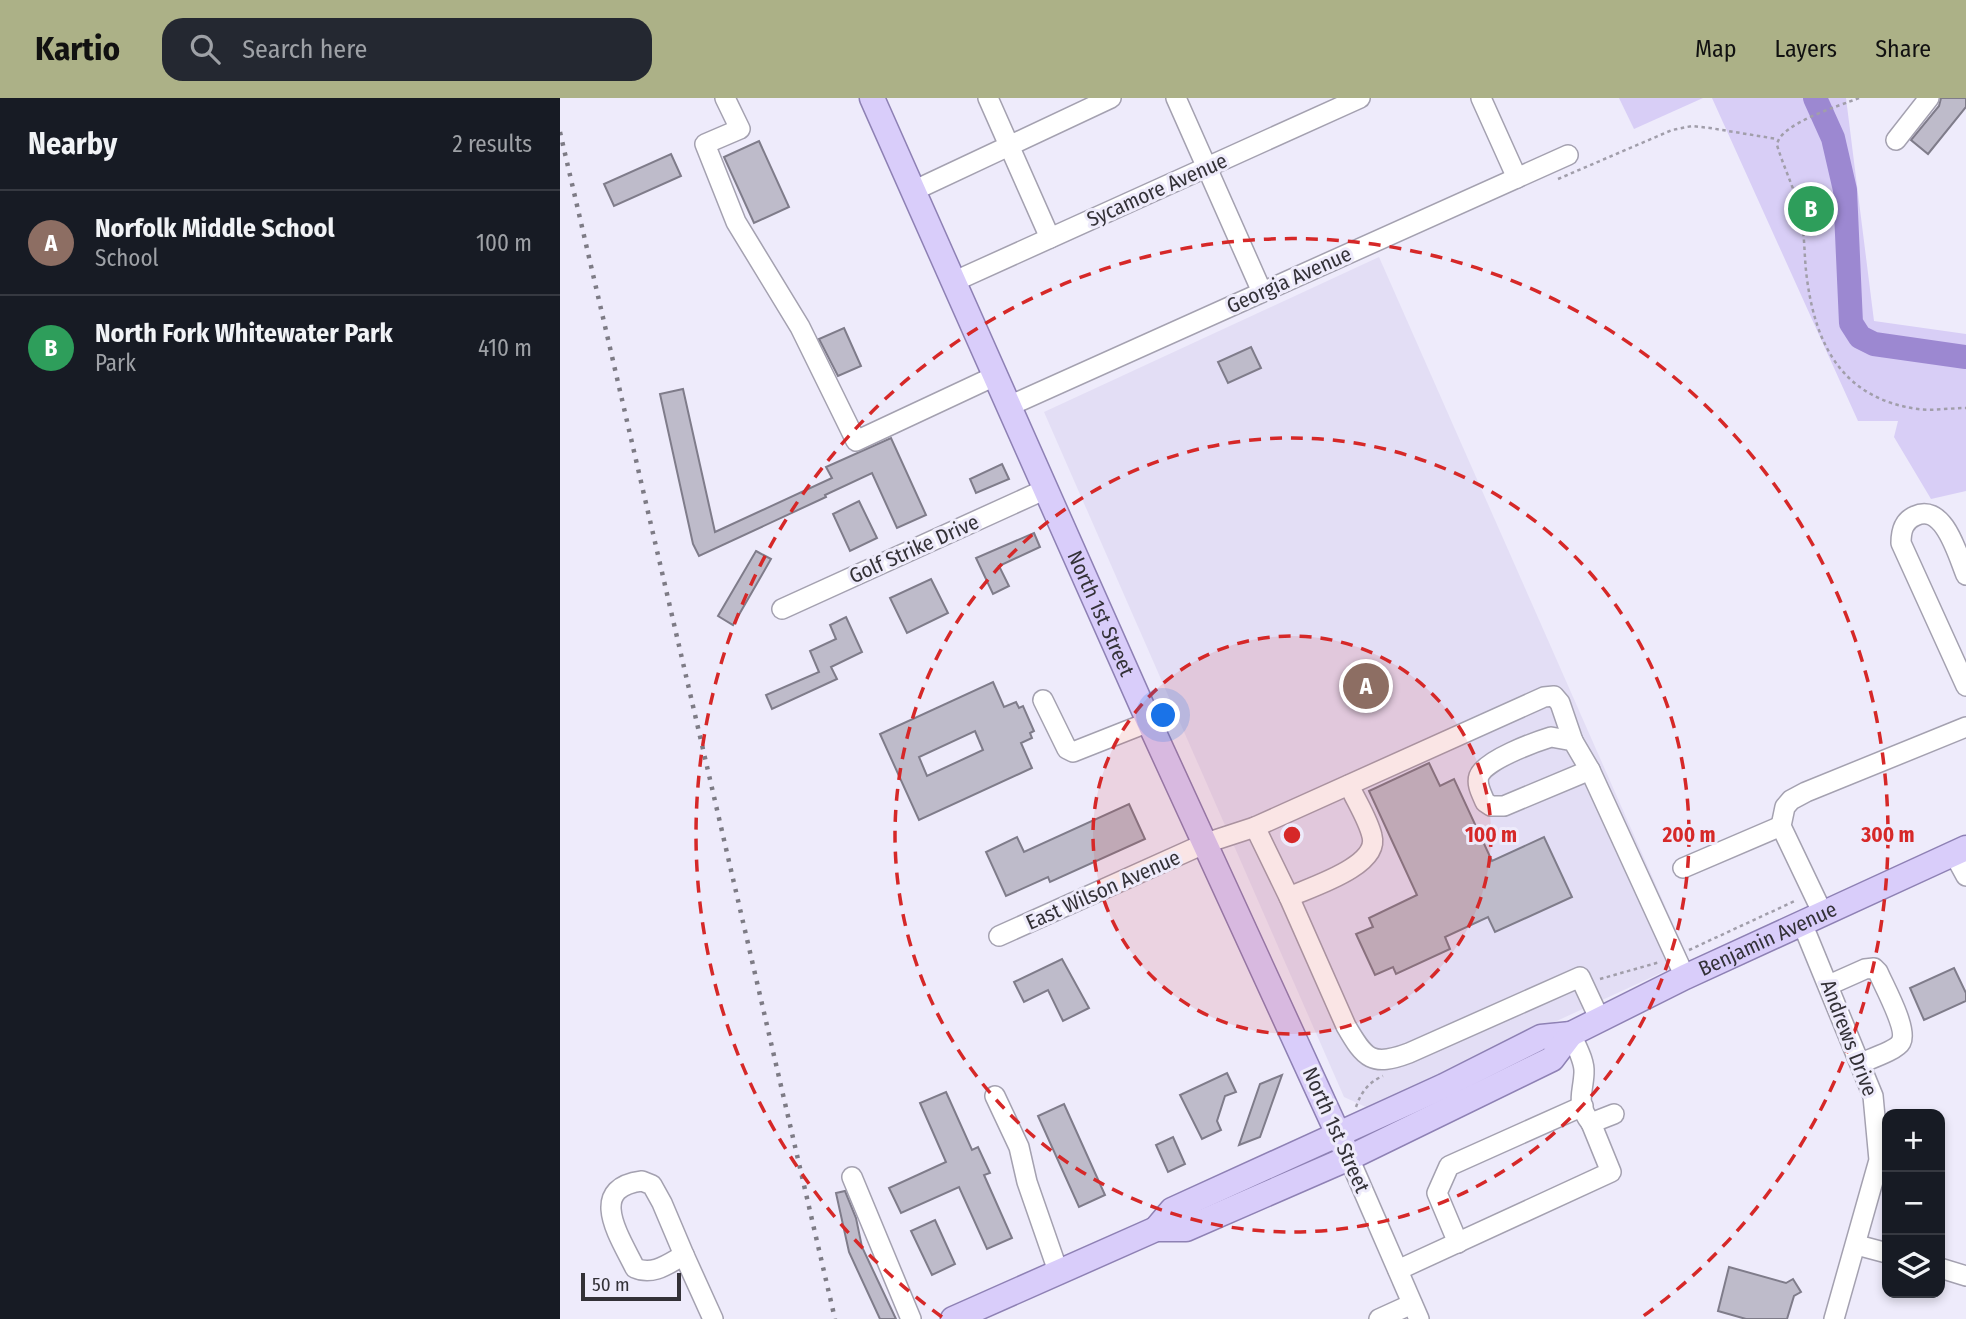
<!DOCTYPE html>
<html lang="en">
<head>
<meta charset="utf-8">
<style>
  :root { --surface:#171b24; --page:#242831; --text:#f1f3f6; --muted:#9ea1a6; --line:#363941; --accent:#acb187 }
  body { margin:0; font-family:"Fira Sans Condensed",sans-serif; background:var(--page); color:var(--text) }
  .controls { position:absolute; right:21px; bottom:21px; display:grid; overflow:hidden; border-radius:14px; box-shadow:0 4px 10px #0003 }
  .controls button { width:63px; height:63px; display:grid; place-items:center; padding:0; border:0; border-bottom:2px solid var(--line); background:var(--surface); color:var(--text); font:35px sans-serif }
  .scale { position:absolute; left:21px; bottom:18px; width:100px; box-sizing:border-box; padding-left:7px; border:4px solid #333137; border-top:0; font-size:19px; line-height:24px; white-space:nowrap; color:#333137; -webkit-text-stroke:5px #eeebfb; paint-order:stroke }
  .you { position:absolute; left:604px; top:618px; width:24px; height:24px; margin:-18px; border:5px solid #fff; border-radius:50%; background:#1a73e8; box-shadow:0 0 0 10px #1a73e833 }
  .badge { display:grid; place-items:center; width:46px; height:46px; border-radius:50%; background:var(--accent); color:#fff; font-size:23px; font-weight:700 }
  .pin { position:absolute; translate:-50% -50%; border:4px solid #fff; box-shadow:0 2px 7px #0006 }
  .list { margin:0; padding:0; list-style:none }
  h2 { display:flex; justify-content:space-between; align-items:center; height:91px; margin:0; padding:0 28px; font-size:30px }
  h2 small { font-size:23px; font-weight:400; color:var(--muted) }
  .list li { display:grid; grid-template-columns:46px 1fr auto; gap:21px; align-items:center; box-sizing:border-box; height:105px; padding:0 28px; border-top:2px solid var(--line) }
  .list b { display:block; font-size:26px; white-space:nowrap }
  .list p { margin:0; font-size:23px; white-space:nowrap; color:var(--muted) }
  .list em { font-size:23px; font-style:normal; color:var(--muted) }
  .icon { flex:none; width:38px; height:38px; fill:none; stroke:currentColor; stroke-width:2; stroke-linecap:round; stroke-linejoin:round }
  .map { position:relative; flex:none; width:1406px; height:1221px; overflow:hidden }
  header { display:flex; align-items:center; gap:42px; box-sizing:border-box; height:98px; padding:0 35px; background:var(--accent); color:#111 }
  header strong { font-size:33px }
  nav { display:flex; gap:38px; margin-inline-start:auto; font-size:24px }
  .search { width:490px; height:63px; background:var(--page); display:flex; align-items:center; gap:18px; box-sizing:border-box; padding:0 24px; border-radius:21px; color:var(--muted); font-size:26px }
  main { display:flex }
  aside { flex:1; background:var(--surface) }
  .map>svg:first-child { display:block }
</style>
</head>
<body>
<header>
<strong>Kartio</strong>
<div class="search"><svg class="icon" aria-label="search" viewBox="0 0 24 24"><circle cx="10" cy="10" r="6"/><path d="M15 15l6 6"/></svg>Search here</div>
<nav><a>Map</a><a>Layers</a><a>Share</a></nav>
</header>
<main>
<aside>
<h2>Nearby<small>2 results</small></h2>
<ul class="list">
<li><span class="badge" style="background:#8d6e63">A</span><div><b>Norfolk Middle School</b><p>School</p></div><em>100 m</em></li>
<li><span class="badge" style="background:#2e9e5b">B</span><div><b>North Fork Whitewater Park</b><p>Park</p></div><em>410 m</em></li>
</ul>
</aside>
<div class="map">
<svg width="1406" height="1221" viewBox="0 0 1406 1221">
  <rect width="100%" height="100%" fill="#eeebfb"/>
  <polygon fill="#e3def5" points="819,159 1129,862 808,1010 784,999 484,314"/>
  <g fill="#d8cef6">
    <polygon points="1059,0 1143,0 1074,31"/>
    <polygon points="1152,0 1286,0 1314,223 1406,236 1406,393 1371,401 1334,339 1338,323 1298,323"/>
  </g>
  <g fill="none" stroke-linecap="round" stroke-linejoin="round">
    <polyline stroke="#9c88d1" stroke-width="24" points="1255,0 1273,40 1285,92 1291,225 1300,239 1314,246 1406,259"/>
  </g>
  <g fill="#bebbca" stroke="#7f7c8a" stroke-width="2" fill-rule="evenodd">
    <polygon points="1381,0 1406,0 1406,9 1368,56 1351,42 1379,8"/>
    <polygon points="199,43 229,109 194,125 164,59"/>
    <polygon points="111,56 121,78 54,108 44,86"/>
    <polygon points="284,230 301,268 278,278 259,241"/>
    <polygon points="691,249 701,270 668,285 658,264"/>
    <polygon points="123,291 155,434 272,380 266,369 331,340 366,417 337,430 312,375 265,397 266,399 139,458 133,446 100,296"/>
    <polygon points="442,366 449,381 416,395 410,381"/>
    <polygon points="299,403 317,440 290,453 273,416"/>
    <polygon points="474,435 480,449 439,468 449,488 433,496 416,460"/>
    <polygon points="196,453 211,461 173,527 158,518"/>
    <polygon points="371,481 388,515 347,535 330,500"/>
    <polygon points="286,519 302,554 271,569 277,581 212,611 206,597 259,574 250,553 276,541 270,527"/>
    <path d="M433,584L444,609L456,604L459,610L463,608L474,633L470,635L472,640L461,645L472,670L359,722L320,636ZM415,633L423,652L367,678L359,659Z"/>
    <polygon points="869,665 880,688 894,681 932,763 984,739 1012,799 935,834 928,819 885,839 890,851 836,876 833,869 815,877 796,836 813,829 809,820 857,797 809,693"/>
    <polygon points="569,706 585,741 490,784 488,779 446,798 426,754 457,739 464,754"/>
    <polygon points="502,861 529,910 503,923 488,892 464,904 454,884"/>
    <polygon points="1394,870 1406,895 1406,903 1364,922 1350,890"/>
    <polygon points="667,975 676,994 665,998 657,1023 661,1032 642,1041 620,997"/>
    <polygon points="722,977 700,1039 679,1047 700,986"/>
    <polygon points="386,994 412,1052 418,1049 430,1075 424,1077 452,1140 427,1151 399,1089 341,1115 329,1090 386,1064 360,1005"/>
    <polygon points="504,1006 545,1097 519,1109 478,1018"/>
    <polygon points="613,1039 625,1066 608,1074 596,1047"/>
    <polygon points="285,1093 296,1120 302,1149 336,1221 320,1221 289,1154 276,1095"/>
    <polygon points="375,1122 395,1166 372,1177 351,1133"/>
    <polygon points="1169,1169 1226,1185 1233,1181 1241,1194 1234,1198 1227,1221 1186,1221 1158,1213"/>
  </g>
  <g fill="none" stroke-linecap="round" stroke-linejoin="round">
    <g stroke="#a4a1b0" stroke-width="22">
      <g id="minor">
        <polyline points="165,0 180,31 145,46 176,124 240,229 296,343 435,278"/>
        <polyline points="428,0 490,140"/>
        <polyline points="616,0 702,194"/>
        <polyline points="921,0 957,80"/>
        <polyline points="1336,42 1369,0"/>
        <polyline points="353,93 551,0"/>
        <polyline points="393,184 800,0"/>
        <polyline points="449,308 1008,57"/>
        <path d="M1406,477C1398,458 1384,404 1355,418C1343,423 1341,434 1341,445L1406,588"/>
        <polyline points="222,511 486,391"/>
        <polyline points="483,602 507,651 513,654 589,624"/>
        <path d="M991,639L1013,643L1030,672L944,708H931L925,704C922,696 916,687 919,678C925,662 975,644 991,639Z"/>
        <polyline points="1030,672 1125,879"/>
        <path d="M695,729L729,799L786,928C805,961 812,969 849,955L1020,879L1040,922"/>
        <polyline points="1394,756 1406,778"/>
        <polyline points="1123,770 1221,728"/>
        <path d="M729,799C751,789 820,768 812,738C808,721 796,703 789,687"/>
        <polyline points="1263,816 1221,728 1225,709 1231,702 1246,694 1406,629"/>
        <polyline points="1242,825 1313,998 1319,1062 1274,1221"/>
        <polyline points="439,838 646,745 695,729 984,599 994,598 1000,605 1013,643"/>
        <path d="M1269,887L1305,871L1314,870L1318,874C1324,888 1348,931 1341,944C1337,952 1310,961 1301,965"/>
        <path d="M1011,936C1016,948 1025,963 1024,975C1023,997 1015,1004 1031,1025L1054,1016"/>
        <polyline points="435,998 459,1049 467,1084 499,1176"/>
        <polyline points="789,1060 859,1221"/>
        <polyline points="292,1079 351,1221"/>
        <path d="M82,1083L92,1087L102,1105L124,1157C108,1166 93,1178 75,1170C60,1139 26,1090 82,1083Z"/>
        <polyline points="898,1145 877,1095 889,1068 1023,1008"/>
        <polyline points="1297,1147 1327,1155"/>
        <polyline points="124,1157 153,1221"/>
        <polyline points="1380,1170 1406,1178"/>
        <polyline points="838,1172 1051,1074 1031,1025"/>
        <polyline points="819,1221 852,1206"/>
      </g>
    </g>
    <g stroke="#8e81b4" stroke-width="27">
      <g id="major">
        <path id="s1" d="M312,0L589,624L789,1060"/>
        <path id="s2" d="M596,1131L612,1112L884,988L981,939L1011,936L1125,879L1406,750"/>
        <polyline points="393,1221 596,1131 626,1131 789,1060 992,961 1011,936"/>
      </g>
    </g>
    <g stroke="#a19eaa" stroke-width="2.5" stroke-dasharray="3.5 3.5" stroke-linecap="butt">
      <path d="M1299,0C1279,8 1219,26 1217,47C1224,71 1236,93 1241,118C1245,138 1244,160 1247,181C1256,249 1284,301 1358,311C1373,313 1390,310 1406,310"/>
      <polyline points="998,81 1112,32 1132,28 1150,30 1217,41"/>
      <polyline points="1129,852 1237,802"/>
      <polyline points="1040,881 1100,864"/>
      <path d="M796,1009C801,994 809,984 823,978"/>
    </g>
    <use href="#minor" stroke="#fff" stroke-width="19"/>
    <use href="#major" stroke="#d9cdfa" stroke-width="24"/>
    <polyline stroke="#7d7b85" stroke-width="4.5" stroke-dasharray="3.5 7" stroke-linecap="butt" points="0,34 275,1221"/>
  </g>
  <circle cx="732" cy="737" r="199" fill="#d62828" fill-opacity=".12"/>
  <g fill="none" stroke="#d62828" stroke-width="3.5" stroke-dasharray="12 9">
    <circle cx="732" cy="737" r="199"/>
    <circle cx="732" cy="737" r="397"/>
    <path d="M382 1219A596 596 0 1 1 1082 1219"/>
  </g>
  <g text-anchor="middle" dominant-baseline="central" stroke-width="6" stroke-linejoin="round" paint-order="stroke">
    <g font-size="21" fill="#333137" stroke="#eeebfb">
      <text transform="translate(597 92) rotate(-24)">Sycamore Avenue</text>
      <text transform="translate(729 182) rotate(-24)">Georgia Avenue</text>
      <text transform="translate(354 451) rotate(-24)">Golf Strike Drive</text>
      <text stroke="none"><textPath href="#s1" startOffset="564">North 1st Street</textPath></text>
      <text transform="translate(543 792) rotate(-24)">East Wilson Avenue</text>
      <text stroke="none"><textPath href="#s2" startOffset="681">Benjamin Avenue</textPath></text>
      <text transform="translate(1289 940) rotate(69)">Andrews Drive</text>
      <text transform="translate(776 1032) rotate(66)">North 1st Street</text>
    </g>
  </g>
  <circle cx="732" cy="737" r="10" fill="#d62828" stroke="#eeebfb" stroke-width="3.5"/>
  <g font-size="21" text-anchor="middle" font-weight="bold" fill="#d62828" stroke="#eeebfb" stroke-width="6" stroke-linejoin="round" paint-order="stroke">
    <text x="931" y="744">100 m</text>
    <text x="1129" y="744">200 m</text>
    <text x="1328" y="744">300 m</text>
  </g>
</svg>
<div class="controls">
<button>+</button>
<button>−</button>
<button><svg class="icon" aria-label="layers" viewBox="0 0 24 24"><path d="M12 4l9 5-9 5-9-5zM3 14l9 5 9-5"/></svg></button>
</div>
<div class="scale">50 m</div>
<div class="you"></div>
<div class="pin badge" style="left:806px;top:588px;background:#8d6e63">A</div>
<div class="pin badge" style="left:1251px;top:111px;background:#2e9e5b">B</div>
</div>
</main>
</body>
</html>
